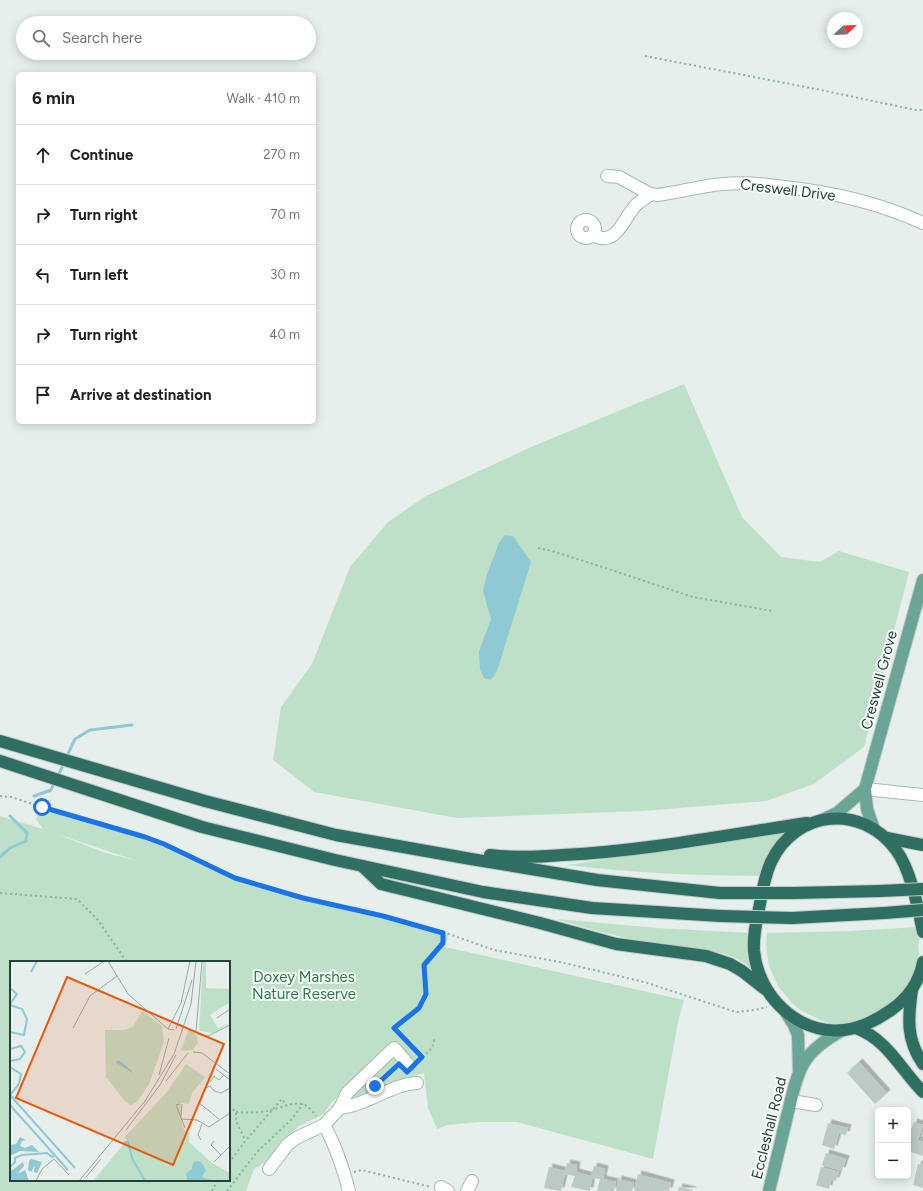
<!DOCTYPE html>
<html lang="en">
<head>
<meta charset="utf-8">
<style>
  :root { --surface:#fff; --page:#f2f2f2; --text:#202124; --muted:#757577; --line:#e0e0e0 }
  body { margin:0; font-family:Figtree,sans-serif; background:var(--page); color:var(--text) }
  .controls { position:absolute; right:12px; bottom:12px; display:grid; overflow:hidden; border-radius:6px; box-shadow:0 2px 10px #0003 }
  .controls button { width:36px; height:36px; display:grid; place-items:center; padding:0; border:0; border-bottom:1px solid var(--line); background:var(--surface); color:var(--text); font:20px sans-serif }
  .compass { position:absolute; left:827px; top:12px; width:36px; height:36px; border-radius:50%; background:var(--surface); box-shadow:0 2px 10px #0003; rotate:67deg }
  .stop { position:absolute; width:12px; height:12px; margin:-9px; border:3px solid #1a73e8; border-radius:50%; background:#fff }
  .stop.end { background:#1a73e8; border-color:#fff; box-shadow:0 1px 4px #0008 }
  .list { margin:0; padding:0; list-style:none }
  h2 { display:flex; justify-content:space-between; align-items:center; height:52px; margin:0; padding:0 16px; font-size:17px }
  h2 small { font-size:13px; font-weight:400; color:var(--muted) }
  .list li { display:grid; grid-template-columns:26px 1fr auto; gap:12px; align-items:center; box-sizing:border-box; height:60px; padding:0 16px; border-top:1px solid var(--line) }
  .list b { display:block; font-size:15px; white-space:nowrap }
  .list em { font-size:13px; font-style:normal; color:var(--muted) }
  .icon { flex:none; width:22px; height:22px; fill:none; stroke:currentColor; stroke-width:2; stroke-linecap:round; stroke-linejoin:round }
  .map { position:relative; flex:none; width:923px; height:1191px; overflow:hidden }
  .search { position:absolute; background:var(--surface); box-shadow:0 2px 10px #0003; left:16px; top:16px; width:300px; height:44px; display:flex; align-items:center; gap:10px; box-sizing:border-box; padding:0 14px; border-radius:22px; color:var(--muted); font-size:15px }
  .panel { position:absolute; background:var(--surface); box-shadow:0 2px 10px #0003; left:16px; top:72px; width:300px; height:352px; border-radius:6px }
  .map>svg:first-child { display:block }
</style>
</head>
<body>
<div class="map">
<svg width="923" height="1191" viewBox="0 0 923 1191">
  <defs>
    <filter id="shadow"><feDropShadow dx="3.5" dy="-3.5" stdDeviation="0" flood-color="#0004"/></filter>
  </defs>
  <rect width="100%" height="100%" fill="#e6efeb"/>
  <g fill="#bfe0c8" fill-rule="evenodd">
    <polygon points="684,384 742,517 781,557 820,562 839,551 909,572 864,747 814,784 766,801 642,811 457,818 314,792 273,760 281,707 312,664 350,567 388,522 426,496 531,447"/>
    <path d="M42,807L164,844L235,879L383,916L449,934L445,947L684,1000L678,1022L653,1159L517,1122H478L448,1125L437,1129L428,1108L424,1073L397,1081L349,1101L342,1093L331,1103L324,1114L299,1126L285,1139L267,1161L254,1169L246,1191H0V816L43,829L36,819ZM57,834L137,861L103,852ZM11,962H229V1180H11Z"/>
    <path d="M791,831L767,876C700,876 634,873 567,865Z"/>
    <path d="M556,919L658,928L751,933L753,971C732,947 696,951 667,946C660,945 653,944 646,942C615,936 586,928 556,919Z"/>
    <polygon points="918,927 920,938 918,946 919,955 916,968 907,985 888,1007 852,1024 830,1023 820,1020 800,1010 792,1003 778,986 769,966 766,944 767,933 849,931"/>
  </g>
  <polygon fill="#8ec9d4" points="505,535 513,536 531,562 497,671 491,680 484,678 480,670 479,651 491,619 483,591 487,574 499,543"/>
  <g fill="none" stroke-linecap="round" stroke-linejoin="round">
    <g stroke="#8ec9d4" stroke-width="3">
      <polyline points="66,758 75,739 90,730 132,725"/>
      <polyline points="58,776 64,763"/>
      <polyline points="34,796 51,790 55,781"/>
      <polyline points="0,857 10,848 26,841 27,833 10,816"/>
    </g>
  </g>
  <g fill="#bbcac4" filter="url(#shadow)">
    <polygon points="859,1062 887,1093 875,1104 847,1073"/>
    <polygon points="914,1122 923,1125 918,1140 923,1142 923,1156 908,1151 908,1137"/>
    <polygon points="828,1123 848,1128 846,1135 839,1133 834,1149 822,1145"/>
    <polygon points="826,1153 846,1159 842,1171 822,1165"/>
    <polygon points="567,1163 577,1165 576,1172 591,1176 594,1166 605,1169 603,1179 616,1182 614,1191 597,1191 600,1179 592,1178 590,1191 571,1187 575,1176 565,1174 561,1191 544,1188 549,1167 565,1171"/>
    <polygon points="918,1164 923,1165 923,1188 913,1185"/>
    <polygon points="821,1167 839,1172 836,1181 831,1180 829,1189 816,1185"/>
    <polygon points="638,1174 671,1183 669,1191 638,1191 634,1190"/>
    <polygon points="618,1179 634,1183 632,1191 616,1191"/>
    <polygon points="679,1187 693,1190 693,1191 678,1191"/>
  </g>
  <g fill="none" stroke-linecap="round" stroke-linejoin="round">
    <g stroke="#a8b8b2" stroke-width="14">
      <g id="minor">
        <path d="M607,176L619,177L648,193L657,195C679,192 701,186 723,184C744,182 764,184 784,187C832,192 879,203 923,223"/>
        <circle cx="586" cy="229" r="9"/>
        <path d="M593,235C617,248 623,218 636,205C640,201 646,198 651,194"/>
        <polyline points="865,789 923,795"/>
        <polyline points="791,1101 816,1105"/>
        <path d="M340,1108C367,1105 390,1085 417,1083"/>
        <path d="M324,1125C336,1146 343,1168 349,1191"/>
        <polyline points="269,1169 288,1144 298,1137 324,1125 340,1108 347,1093 394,1048 409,1065"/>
        <polyline points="441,1187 448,1191"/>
        <polyline points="467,1191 472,1181"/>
      </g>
    </g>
    <g stroke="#c2cac8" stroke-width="14">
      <g id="major">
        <polyline points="824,819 837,813 865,789"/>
        <polyline points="874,829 867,809 865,789 923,580"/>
        <polyline points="785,1011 794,1025 798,1035 799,1071"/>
        <path d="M769,1191C775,1166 781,1141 787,1116C792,1098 795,1077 805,1061C814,1047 830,1037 843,1030"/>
      </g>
    </g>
    <g stroke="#c2cac8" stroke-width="14">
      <g id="highway">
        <polyline points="0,741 205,801 336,835 471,859 597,880 720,893"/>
        <polyline points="0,761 202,827 335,860 483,892 592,908 721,916"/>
        <polyline points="887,838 923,845"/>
        <path d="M490,855C514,858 539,857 563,855C645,851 726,835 807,823"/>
        <polyline points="362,866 381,884 540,923 616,944 706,956 730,964 742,971 765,989"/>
        <polyline points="793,893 880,891"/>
        <polyline points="792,918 884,913"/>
        <path d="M923,932C918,908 911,870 896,850C862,803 795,810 771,862C764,877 762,893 759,909C756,923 753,936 754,951C758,995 797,1035 844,1030C861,1028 877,1020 891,1010C908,998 919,983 923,962"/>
        <path d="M912,990C908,1018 906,1039 923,1064"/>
        <path d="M856,1028C887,1039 901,1070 923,1092"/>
      </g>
    </g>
    <g stroke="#86b3a5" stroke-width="2" stroke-dasharray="2 3" stroke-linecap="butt">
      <polyline points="645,56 816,89 916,110 923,110"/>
      <polyline points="538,548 552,551 593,564 693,597 772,611"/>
      <polyline points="0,796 11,797 42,807 145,837 164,844 235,879 303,898 383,916 449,934 494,950 560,962 644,982 736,1012 754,1010 767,1007"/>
      <polyline points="0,893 77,899 97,919 127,962"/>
      <polyline points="422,1057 394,1028 419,1008 426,994 424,965 443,943 443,933"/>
      <path d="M422,1057C428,1052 434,1048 434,1039"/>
      <polyline points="379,1083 396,1067"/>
      <polyline points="229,1106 236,1112 236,1121 245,1140"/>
      <path d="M236,1112C248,1113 259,1113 271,1110C281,1108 291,1102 302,1104C308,1105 313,1112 316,1116"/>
      <polyline points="229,1163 246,1140 282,1099 286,1105"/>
      <polyline points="354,1172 362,1170 431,1187"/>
      <polyline points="212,1191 218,1180"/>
      <polyline points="227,1191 257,1152 291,1120 303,1104"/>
    </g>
    <use href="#minor" stroke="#fff" stroke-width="12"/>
    <use href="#major" stroke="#6aa596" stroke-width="12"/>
    <use href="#highway" stroke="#2f6f62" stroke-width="12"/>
    <g stroke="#c2cac8" stroke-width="14" stroke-linecap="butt">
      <g id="highway-bridge">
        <polyline points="880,891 923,889"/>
        <polyline points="720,893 793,893"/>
        <polyline points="884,913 923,910"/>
        <polyline points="721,916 792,918"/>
      </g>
    </g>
    <use href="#highway-bridge" stroke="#2f6f62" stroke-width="12"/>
  </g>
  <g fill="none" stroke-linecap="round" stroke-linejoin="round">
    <polyline stroke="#1a73e8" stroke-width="5" points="42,807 145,837 164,844 235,878 303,898 383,916 443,933 443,943 424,965 426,994 419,1008 394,1028 422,1057 407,1072 399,1064 375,1086"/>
  </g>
  <g text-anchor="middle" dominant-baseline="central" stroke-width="4" stroke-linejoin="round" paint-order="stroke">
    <g font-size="15" fill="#24423a" stroke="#f7fbf9">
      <text transform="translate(788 190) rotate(7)">Creswell Drive</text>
      <text transform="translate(879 680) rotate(-75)">Creswell Grove</text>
      <text transform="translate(769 1128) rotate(-76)">Eccleshall Road</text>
    </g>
    <g font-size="15" fill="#2d7a4b" stroke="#f7fbf9">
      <text x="304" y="977">Doxey Marshes<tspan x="304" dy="17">Nature Reserve</tspan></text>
    </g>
  </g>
  <g transform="translate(10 961)">
    <rect width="220" height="220" fill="#e6efeb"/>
    <path d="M193,0H196V27L220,28V41L200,54L208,67L220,62L203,72L189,70ZM132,50L152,65L154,81L139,123L128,140L121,144L115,140L96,116L95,69H115L123,66ZM179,68L186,73L188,82L183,89L176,90L171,89ZM176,103L195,116L182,132L179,143L171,142L172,164L174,169L180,172L179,181L202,202L220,212V220H83L117,179L114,177L156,132Z" fill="#bfe0c8"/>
    <path d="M109,99L122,110V112L105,101ZM10,176L16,179L12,180L10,185L15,187L22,184L29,191L10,190L0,195V184L6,183ZM21,198L32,201L27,212L24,211L25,204L21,211L18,209L19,200ZM188,200L192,202L196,209L192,216L204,220L177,219L176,213L182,208L183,201ZM13,201L14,205L7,213L15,209L19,220H0L1,210Z" fill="#8ec9d4"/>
    <path fill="none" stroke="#8ec9d4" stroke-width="2" d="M21,11L27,0M0,27L7,33L0,43M0,44L12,48L17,58L14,74L0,71M0,88L11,85L15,91L10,98L0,100M0,106L11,113L9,123L0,134M0,134L65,207M0,144L58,209M114,182L118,181L122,197L135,220M0,206L5,201V197L12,194L37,192L42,196L44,195"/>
    <path fill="none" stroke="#98aaa4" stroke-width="1" d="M98,0L118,33L158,68L164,69M75,13L94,0M207,57L220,48M63,67L80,35L107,15M158,68L171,42L180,0M166,68L182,19M186,71L192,0M187,73L198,75L220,64M183,91L192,92L220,113M206,108L220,119M149,114L159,77M156,120L178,92M200,121L204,115L209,119L214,114M196,127L200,125L204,130L211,132L220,127M188,141L209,158M169,143L166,144L175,167M171,155L172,143M172,158L187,159L199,166L220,152M116,169L150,124L166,94M191,179L188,174L192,163M204,180L201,184L211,194M204,201L220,185M76,216L91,198M26,220L32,208L44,198L59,214M69,220L135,140L164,93L181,43L186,0"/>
    <path fill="#e8590c" fill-opacity="0.15" stroke="#e8590c" stroke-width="2" d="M57,16L214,83L163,204L6,137Z"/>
    <rect width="220" height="220" fill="none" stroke="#24423a" stroke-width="2"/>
  </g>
</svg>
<div class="controls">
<button>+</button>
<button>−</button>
</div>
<svg class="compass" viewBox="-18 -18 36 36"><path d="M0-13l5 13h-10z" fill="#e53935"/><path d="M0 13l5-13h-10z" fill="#757577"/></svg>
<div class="stop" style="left:42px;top:807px"></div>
<div class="stop end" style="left:375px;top:1086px"></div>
<div class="search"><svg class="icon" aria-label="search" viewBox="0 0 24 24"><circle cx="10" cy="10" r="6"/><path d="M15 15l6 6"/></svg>Search here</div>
<section class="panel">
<h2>6 min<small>Walk · 410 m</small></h2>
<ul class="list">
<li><svg class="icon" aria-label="ahead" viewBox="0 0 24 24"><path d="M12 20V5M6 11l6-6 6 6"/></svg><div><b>Continue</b></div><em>270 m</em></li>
<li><svg class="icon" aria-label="right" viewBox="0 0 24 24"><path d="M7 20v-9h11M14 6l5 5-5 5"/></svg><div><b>Turn right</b></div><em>70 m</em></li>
<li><svg class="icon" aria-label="left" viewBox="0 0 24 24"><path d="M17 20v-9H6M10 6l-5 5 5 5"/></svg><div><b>Turn left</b></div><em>30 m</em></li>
<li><svg class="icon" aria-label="right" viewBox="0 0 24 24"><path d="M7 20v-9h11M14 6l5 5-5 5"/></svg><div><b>Turn right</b></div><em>40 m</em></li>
<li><svg class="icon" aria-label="arrive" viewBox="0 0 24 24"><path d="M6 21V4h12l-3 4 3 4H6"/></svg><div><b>Arrive at destination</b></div></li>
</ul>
</section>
</div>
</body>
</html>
